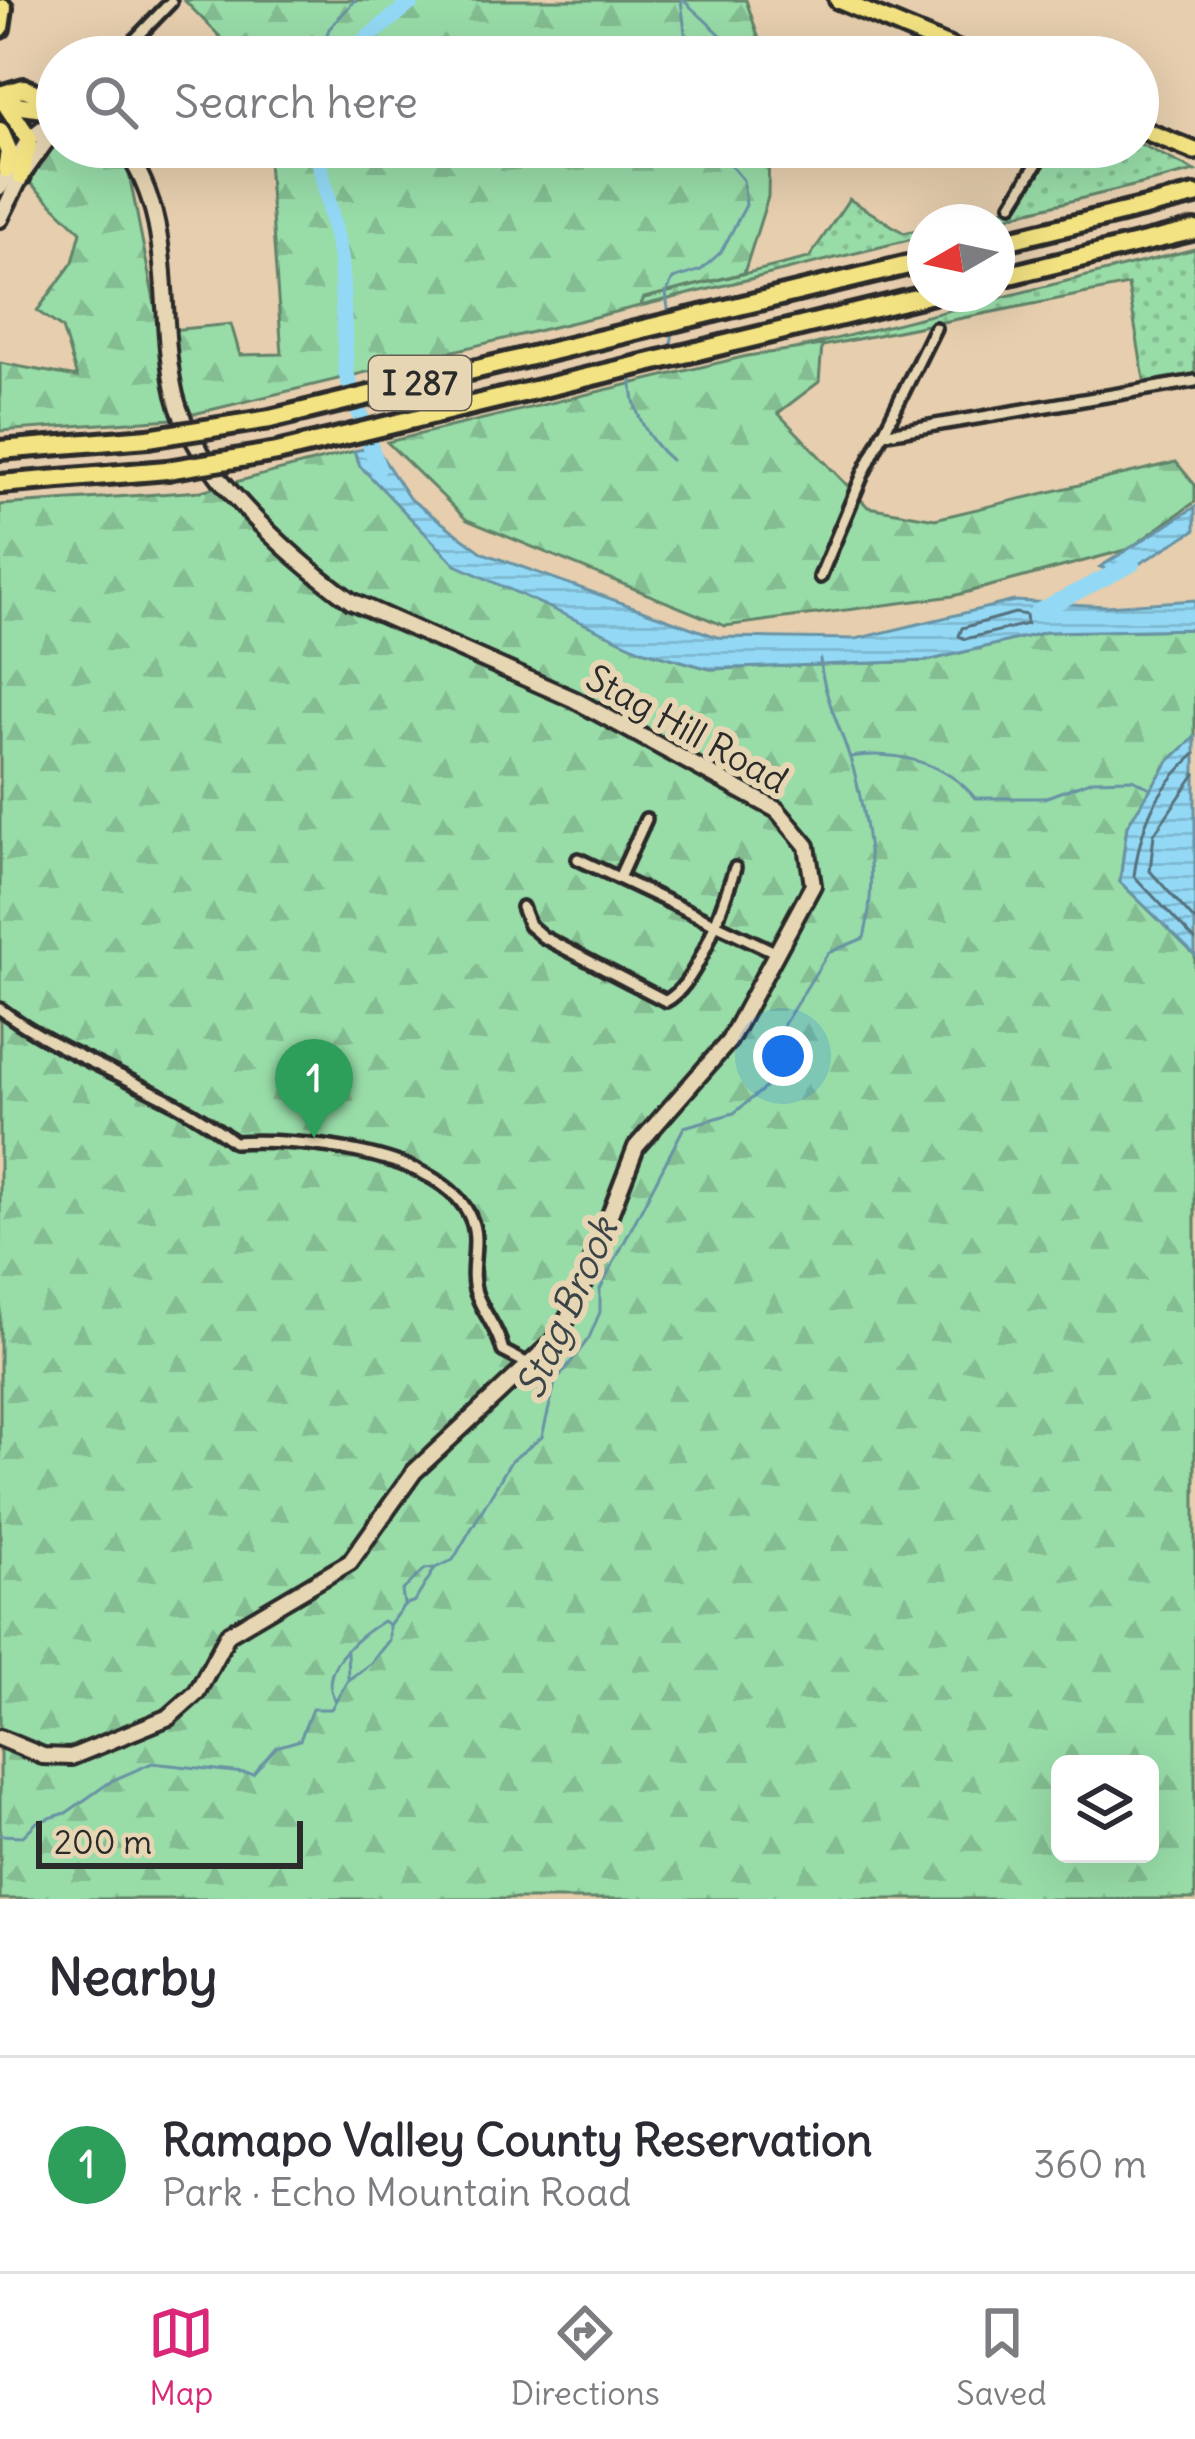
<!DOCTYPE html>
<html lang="en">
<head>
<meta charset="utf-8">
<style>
  :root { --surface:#fff; --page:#f2f2f3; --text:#2b2b33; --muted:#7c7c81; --line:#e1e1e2; --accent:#db2777 }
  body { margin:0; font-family:Delius,sans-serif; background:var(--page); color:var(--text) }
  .controls { position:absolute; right:36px; bottom:36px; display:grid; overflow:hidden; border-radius:18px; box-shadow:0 12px 48px #0002 }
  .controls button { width:108px; height:108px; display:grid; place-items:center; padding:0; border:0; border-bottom:3px solid var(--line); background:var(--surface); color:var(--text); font:60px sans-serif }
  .compass { position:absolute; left:907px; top:204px; width:108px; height:108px; border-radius:50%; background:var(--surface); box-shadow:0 12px 48px #0002; rotate:261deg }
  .scale { position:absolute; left:36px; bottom:30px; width:267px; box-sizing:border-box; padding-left:12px; border:6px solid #2b2b2b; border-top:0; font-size:33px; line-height:42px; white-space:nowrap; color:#2b2b2b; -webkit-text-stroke:9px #e7d6b3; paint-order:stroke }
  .you { position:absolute; left:783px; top:1056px; width:42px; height:42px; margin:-30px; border:9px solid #fff; border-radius:50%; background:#1a73e8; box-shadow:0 0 0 18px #1a73e833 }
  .badge { display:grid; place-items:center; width:78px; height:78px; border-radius:50%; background:var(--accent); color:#fff; font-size:39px; font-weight:700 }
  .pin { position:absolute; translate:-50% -99px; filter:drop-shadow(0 3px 6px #0008) }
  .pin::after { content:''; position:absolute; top:63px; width:42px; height:36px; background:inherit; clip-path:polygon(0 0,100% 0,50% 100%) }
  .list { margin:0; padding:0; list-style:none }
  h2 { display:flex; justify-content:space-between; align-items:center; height:156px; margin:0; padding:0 48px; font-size:51px }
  h2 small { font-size:39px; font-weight:400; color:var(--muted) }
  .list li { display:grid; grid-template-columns:78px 1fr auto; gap:36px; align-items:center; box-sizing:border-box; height:216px; padding:0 48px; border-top:3px solid var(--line) }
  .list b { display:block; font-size:45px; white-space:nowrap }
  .list p { margin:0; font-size:39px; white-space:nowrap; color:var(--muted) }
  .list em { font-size:39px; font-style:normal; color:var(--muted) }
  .icon { flex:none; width:66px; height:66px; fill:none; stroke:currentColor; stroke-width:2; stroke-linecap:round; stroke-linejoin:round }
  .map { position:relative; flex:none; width:1195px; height:1899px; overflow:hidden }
  .search { position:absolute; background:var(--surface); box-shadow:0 12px 48px #0002; left:36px; right:36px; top:36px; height:132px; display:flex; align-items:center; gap:30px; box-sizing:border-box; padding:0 42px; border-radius:66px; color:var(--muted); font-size:45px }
  .sheet { height:372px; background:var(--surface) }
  nav { display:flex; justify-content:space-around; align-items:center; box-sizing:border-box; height:168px; border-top:3px solid var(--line); background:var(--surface); font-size:33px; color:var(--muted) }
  nav a { display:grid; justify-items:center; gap:6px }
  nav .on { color:var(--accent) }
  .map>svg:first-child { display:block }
</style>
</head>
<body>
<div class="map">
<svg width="1195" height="1899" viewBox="0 0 1195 1899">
  <defs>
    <pattern id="grass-dots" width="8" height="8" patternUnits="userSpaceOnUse" patternTransform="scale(3)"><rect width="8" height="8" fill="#98dca8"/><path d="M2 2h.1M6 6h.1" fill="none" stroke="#83bd91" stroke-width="1.8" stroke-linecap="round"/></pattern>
    <pattern id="forest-firs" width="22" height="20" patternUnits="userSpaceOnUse" patternTransform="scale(3)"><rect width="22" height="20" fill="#98dca8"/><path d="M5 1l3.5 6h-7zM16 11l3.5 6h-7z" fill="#83bd91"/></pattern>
    <pattern id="water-rules" width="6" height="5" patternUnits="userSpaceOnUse" patternTransform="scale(3)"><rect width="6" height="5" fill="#93d9f5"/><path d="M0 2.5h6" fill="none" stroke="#7fbad2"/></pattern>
  </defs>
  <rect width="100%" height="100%" fill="#e6ceae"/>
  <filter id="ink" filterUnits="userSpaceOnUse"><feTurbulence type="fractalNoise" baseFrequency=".00833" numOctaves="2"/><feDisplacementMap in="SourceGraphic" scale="24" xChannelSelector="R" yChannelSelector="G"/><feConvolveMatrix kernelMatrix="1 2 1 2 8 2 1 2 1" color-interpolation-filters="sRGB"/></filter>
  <g filter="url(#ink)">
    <g fill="url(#grass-dots)" stroke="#62846a" stroke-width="3">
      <polygon points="1138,143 1195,171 984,222 951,222 1018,206 1057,147"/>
      <polygon points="849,199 904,233 925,228 925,236 640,306 643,298 809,258"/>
      <polygon points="1195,249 1195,380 1146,391 1128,285 747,361"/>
    </g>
    <g fill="url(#forest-firs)" stroke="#62846a" stroke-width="3" fill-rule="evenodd">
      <polygon points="184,0 746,0 765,57 240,57"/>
      <polygon points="57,142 57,147 103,147 128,169 160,331 231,324 240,355 282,354 267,147 769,147 768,197 744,273 644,298 640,306 173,419 0,431 0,363 77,377 62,328 37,311 73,262 81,232 26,179"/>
      <polygon points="822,345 819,382 778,413 868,507 935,519 1176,462 1195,485 1195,502 1129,549 953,596 725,626 467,520 387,442 747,356"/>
      <path d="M354,451L360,466L561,609L642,650L710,669L927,661L1046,632L1195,629V737L1168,762L1127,826L1120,882L1195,955V1899H0V505L201,491ZM1060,1764H1150V1854H1060Z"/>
    </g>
    <g fill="url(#water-rules)" stroke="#6993a4" stroke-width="3">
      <polygon points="375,446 409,498 483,553 717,637 856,639 1014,601 1106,606 1195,600 1195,629 1046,632 927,661 710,669 642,650 456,565 360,466 354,451"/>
      <polygon points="1195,507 1195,530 1121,575 1100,567"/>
      <polygon points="1195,737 1195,955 1120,882 1127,826 1168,762"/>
    </g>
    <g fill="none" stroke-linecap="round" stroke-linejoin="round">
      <g stroke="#55717c" stroke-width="3">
        <polygon points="1015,613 1026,615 1027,624 965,639 959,636 962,628"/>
        <path d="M1195,754C1155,790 1141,824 1134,876L1195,940"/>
        <polyline points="1195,774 1154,834 1150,871 1195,921"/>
      </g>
      <g stroke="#6993a4" stroke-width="3">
        <polyline points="681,0 686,40 681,57"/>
        <polyline points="683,0 745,57"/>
        <polyline points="319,57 329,29 355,0"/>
        <polyline points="669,317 666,293 673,279 701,270 721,252 746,205 743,180 715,147"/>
        <polyline points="670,351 673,332"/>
        <path d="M641,372L632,377C630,408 648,441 671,460"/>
        <path d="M850,757C894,750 946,762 975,798H1044L1093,780L1132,779L1150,788"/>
        <polyline points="404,1604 402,1591 425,1569 435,1568"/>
        <polyline points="347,1652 348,1678"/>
        <path d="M336,1701C315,1671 357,1637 383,1621L389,1625"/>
        <path d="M0,1835L23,1836L37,1822L66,1813L113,1780L152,1763L253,1774L276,1747L300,1740L312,1709H331L348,1680L371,1663L389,1640V1625L404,1605L415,1601L435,1568L453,1560L511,1461L542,1437L555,1383L589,1338L600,1312V1289L684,1127L734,1113L766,1087L784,1024L828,953L864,938C877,886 869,836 857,783C848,740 824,704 820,659"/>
      </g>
      <g stroke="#93d9f5" stroke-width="16">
        <polyline points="344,57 414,0"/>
        <polyline points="316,147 341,258 346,373 378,468"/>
        <polyline points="1037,612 1132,564"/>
      </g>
      <g stroke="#2b2b2b" stroke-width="18">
        <g id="street">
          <polyline points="118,57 171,2"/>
          <polyline points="1012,204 1047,147"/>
          <polyline points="882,434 1195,381"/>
          <polyline points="820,577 863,474 935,328"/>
          <polyline points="578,859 777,953"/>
          <polyline points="619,878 646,819"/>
          <path d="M522,907L529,925L543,937L666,1001C699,984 723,903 735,868"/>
          <path d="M0,1009C72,1063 163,1085 234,1142C296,1138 444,1151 471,1219C481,1242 468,1270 476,1293C484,1315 497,1326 503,1351L532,1366"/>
        </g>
      </g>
      <g stroke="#2b2b2b" stroke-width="22">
        <g id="secondary">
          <polyline points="0,187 29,139 57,117"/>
          <polyline points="0,219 21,176 57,126"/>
          <path d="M0,1738L43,1756L71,1757L169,1717L197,1692L228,1634L350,1562L414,1472L552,1343L574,1308L636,1147L729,1041L813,885L807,846L777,810L573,699L351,601C289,556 193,471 175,395C156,312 178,220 123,147"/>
        </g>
      </g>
      <g stroke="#2b2b2b" stroke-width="24">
        <g id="primary">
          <polyline points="838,0 974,57"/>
          <polyline points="1138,128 1195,151"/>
        </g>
      </g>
      <g stroke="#2b2b2b" stroke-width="26">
        <g id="highway">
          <polyline points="0,28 3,8"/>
          <polyline points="0,95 29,139 21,176"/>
          <polyline points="0,95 24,88 57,103"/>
          <polyline points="9,104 57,111"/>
          <polyline points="0,131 9,152 6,169"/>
          <polyline points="997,243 1195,195"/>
          <polyline points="997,278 1195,230"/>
          <polyline points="689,318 925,261"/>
          <polyline points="697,351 933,294"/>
          <polyline points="0,450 148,438"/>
          <polyline points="0,484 167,470"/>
        </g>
      </g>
      <use href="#street" stroke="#e7d6b3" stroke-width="9"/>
      <use href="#secondary" stroke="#e7d6b3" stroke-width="14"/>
      <use href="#primary" stroke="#f4e382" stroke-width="15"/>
      <use href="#highway" stroke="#f4e382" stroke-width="16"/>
      <g stroke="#2b2b2b" stroke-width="26" stroke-linecap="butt">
        <g id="highway-bridge">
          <polyline points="148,438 270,419 689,318"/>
          <polyline points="167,470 277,452 697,351"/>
        </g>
      </g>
      <use href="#highway-bridge" stroke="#f4e382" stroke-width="16"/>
    </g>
  </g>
  <g text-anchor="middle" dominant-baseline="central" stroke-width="12" stroke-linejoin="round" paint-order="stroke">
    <rect fill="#e7d6b3" stroke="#635e54" stroke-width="3" x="369" y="356" width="102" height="54" rx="9"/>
    <g font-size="33" font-weight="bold" fill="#2b2b2b">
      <text x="420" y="383">I 287</text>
    </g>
    <g font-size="36" fill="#2b2b2b" stroke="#e7d6b3">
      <text transform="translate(687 729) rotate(29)">Stag Hill Road</text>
    </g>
    <g font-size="39" font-style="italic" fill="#3b4549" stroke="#e7d6b3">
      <text transform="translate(567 1308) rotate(-66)">Stag Brook</text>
    </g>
  </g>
</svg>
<div class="controls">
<button><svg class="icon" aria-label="layers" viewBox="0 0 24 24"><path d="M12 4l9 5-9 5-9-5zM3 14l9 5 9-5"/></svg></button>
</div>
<svg class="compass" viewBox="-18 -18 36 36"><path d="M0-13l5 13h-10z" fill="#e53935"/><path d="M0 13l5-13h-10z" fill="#7c7c81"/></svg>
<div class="scale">200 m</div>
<div class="you"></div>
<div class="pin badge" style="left:314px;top:1138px;background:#2e9e5b">1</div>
<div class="search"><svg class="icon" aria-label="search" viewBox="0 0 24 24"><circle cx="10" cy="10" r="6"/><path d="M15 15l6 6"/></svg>Search here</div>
</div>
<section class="sheet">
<h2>Nearby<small></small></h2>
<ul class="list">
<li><span class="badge" style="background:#2e9e5b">1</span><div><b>Ramapo Valley County Reservation</b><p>Park · Echo Mountain Road</p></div><em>360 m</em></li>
</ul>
</section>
<nav>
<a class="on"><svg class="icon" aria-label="map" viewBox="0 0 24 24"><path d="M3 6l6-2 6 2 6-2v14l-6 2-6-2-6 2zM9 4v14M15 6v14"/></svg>Map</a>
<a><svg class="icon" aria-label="directions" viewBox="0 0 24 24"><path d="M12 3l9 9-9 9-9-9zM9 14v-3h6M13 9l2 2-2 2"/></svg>Directions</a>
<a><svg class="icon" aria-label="saved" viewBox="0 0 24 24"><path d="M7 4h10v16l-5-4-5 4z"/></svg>Saved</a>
</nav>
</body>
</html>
